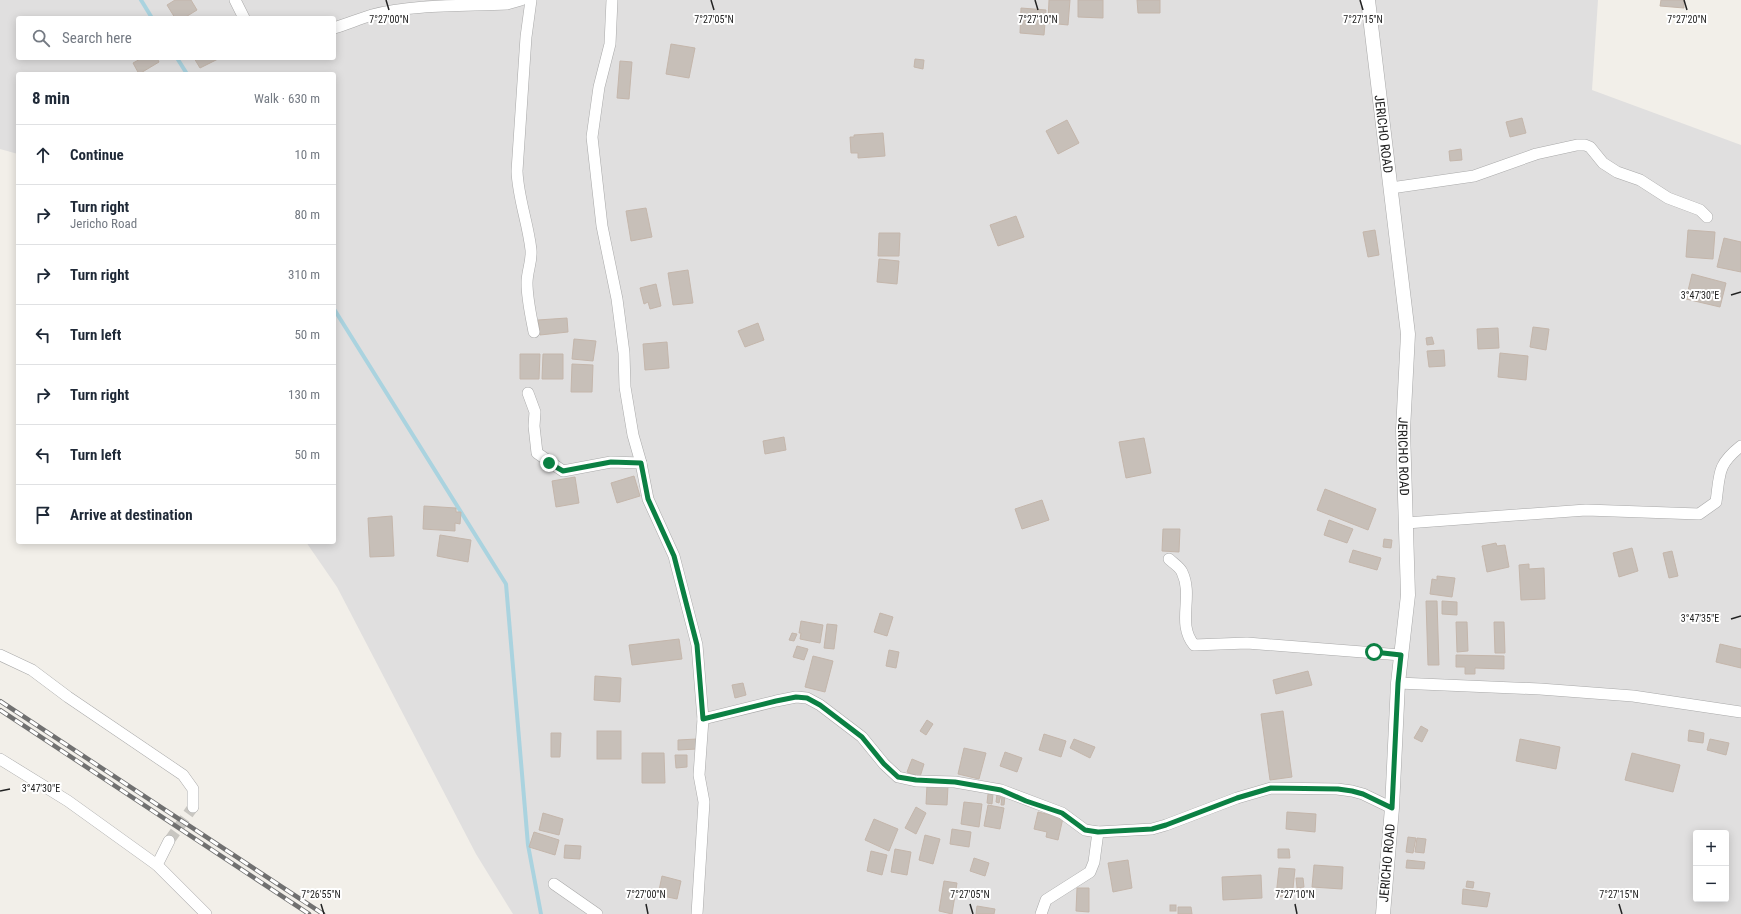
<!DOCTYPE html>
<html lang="en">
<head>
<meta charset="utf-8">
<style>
  :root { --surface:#fff; --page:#f2f2f3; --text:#1f2937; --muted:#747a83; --line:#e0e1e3 }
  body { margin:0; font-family:"Roboto Condensed",sans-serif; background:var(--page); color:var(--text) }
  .controls { position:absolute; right:12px; bottom:12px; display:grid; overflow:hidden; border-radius:4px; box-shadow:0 2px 10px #0003 }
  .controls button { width:36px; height:36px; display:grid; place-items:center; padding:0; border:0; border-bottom:1px solid var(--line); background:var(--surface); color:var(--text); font:20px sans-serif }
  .stop { position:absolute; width:12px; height:12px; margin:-9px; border:3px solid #0b8043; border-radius:50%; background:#fff }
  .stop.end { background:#0b8043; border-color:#fff; box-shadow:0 1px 4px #0008 }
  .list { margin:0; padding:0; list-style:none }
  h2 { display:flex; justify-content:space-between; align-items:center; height:52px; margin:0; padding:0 16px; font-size:17px }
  h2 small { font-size:13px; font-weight:400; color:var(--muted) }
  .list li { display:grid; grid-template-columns:26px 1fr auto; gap:12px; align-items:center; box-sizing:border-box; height:60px; padding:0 16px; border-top:1px solid var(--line) }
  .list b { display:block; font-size:15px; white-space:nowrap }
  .list p { margin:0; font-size:13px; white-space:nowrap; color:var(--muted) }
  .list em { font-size:13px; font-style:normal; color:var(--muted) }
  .icon { flex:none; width:22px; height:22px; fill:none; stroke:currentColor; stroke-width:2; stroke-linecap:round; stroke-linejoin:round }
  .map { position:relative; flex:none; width:1741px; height:914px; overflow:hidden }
  .search { position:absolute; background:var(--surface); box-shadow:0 2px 10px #0003; left:16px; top:16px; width:320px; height:44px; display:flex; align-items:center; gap:10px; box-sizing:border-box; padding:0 14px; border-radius:4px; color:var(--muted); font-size:15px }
  .panel { position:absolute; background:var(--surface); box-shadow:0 2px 10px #0003; left:16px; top:72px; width:320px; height:472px; border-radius:4px }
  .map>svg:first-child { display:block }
</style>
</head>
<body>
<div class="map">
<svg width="1741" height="914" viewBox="0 0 1741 914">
  <rect width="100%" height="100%" fill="#f2efe9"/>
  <path fill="#e0dfdf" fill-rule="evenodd" d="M0,0H1598L1592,90L1741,145V914H513L476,854L337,587L306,542H334V74H18V154L0,149ZM18,18H334V58H18ZM1696,833H1726V899H1696Z"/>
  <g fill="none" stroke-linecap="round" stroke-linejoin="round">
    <g stroke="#aad3df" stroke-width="4">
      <polyline points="141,0 152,18"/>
      <polyline points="177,58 187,74"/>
      <polyline points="334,309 506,584 528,845 541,914"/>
    </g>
  </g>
  <g fill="#c7bfb8" stroke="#c4b6ab">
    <polygon points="175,0 191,0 197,10 184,18 175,18 167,5"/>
    <polygon points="1049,0 1070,0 1068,25 1048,23"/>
    <polygon points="1078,0 1103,0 1103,18 1078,17"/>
    <polygon points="1137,0 1160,0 1160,13 1138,13"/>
    <polygon points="1661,0 1684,0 1684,8 1660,6"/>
    <polygon points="1021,8 1046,10 1044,35 1020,33"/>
    <polygon points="671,44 695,48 689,78 666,74"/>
    <polygon points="142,58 157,58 159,62 139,74 133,63"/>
    <polygon points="194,58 220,58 200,68"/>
    <polygon points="915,59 924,60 923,69 914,67"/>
    <polygon points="620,61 632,62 629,99 617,98"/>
    <polygon points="1522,118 1526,133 1510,137 1506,122"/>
    <polygon points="1067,120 1079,143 1058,154 1046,131"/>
    <polygon points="883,133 885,156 858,158 858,153 851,153 850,137 854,137 854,135"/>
    <polygon points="1461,149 1462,160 1450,161 1449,151"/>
    <polygon points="646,208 652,237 631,241 626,211"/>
    <polygon points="1016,216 1024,237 998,246 990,225"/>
    <polygon points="1375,230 1379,255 1368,257 1363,232"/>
    <polygon points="1688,230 1715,232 1713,259 1686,257"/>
    <polygon points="879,233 900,233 899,256 878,256"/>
    <polygon points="1724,238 1741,242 1741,272 1717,267"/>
    <polygon points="879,259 899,261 897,284 877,282"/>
    <polygon points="688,270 693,303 673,305 668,273"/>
    <polygon points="1692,274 1726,283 1720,307 1686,299"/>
    <polygon points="656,284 661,306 650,309 648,302 644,304 640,288"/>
    <polygon points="567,318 568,332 540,335 538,320"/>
    <polygon points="758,323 764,340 745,347 738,331"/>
    <polygon points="1533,327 1549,329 1546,350 1530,347"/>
    <polygon points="1498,328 1499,348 1478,349 1477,329"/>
    <polygon points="1432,337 1434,344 1427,345 1426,338"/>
    <polygon points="574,339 596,341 593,361 572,359"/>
    <polygon points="667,342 669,368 645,370 643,344"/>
    <polygon points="1444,350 1445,366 1429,367 1427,351"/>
    <polygon points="1500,353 1528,356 1526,380 1498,377"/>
    <polygon points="520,354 540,354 539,379 520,379"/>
    <polygon points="543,354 563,354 563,379 542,379"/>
    <polygon points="572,364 593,365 592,392 571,392"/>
    <polygon points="784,437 786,450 765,454 763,441"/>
    <polygon points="1144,438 1151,473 1126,478 1119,442"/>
    <polygon points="634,476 640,496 617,503 611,483"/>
    <polygon points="575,477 579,503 556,507 552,481"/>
    <polygon points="1325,489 1376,509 1368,530 1317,510"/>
    <polygon points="1042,500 1049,520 1022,529 1015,509"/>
    <polygon points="424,506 456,508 456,512 461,512 460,524 455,523 455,531 423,529"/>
    <polygon points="392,516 394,556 370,557 368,518"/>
    <polygon points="1329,520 1353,529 1347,543 1324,535"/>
    <polygon points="1163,529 1180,529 1179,552 1162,551"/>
    <polygon points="440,535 471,540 468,562 437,556"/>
    <polygon points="1384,539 1392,540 1391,548 1383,547"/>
    <polygon points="1496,543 1497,546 1505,545 1509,567 1487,572 1482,546"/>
    <polygon points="1632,548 1638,571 1619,577 1613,553"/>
    <polygon points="1353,550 1381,558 1377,570 1349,562"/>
    <polygon points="1672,551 1678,576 1669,578 1663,553"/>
    <polygon points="1529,564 1529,569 1544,568 1545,599 1521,600 1519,565"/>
    <polygon points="1437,576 1455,578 1452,597 1430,594 1432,579 1437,580"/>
    <polygon points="1426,601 1437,601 1439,665 1428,665"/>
    <polygon points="1442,601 1457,602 1457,615 1442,614"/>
    <polygon points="880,613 893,617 887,636 874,632"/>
    <polygon points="801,621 823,625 820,643 800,639 801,633 799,633"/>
    <polygon points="1456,622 1467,622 1468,651 1457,652"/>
    <polygon points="1494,622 1504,622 1505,653 1495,653"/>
    <polygon points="827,624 837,625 834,649 824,648"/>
    <polygon points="792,633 797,634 794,641 789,640"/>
    <polygon points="679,639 682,659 632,665 629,645"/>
    <polygon points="1720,644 1741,649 1741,668 1716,662"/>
    <polygon points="797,646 808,649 804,660 793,657"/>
    <polygon points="889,650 899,652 896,668 886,666"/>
    <polygon points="1456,655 1504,656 1504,669 1475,668 1475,674 1465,674 1465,667 1456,667"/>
    <polygon points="813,656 833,661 825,692 805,687"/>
    <polygon points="1308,671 1312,685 1276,694 1273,680"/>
    <polygon points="595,676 621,678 620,702 594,700"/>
    <polygon points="743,683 746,695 735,698 732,685"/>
    <polygon points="1283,711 1292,777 1270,780 1261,714"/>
    <polygon points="927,720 933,724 926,735 920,731"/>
    <polygon points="1421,726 1428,730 1422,742 1414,738"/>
    <polygon points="1689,730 1704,733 1703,743 1688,741"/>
    <rect x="597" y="731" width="24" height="28"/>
    <polygon points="551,733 561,733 560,757 551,757"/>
    <polygon points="1044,734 1066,741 1061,757 1039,750"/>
    <polygon points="697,739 697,749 678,750 678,740"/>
    <polygon points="1074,739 1095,747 1090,758 1070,748"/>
    <polygon points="1520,739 1560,747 1556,769 1516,761"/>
    <polygon points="1710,739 1729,743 1726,755 1707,750"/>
    <polygon points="964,748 986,753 979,779 958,774"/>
    <polygon points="1005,752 1022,758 1017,772 1000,766"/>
    <polygon points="642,753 664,753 665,783 642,783"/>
    <polygon points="1632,753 1680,765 1673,792 1625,780"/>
    <polygon points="675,755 687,755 687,767 676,768"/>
    <polygon points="912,759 924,764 920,777 907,772"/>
    <polygon points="927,785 948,786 947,805 926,804"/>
    <polygon points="988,794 993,794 992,804 987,803"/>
    <polygon points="997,794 1001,795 999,803 996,802"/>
    <polygon points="1002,796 1005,796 1004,805 1001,805"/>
    <polygon points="964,802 982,804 979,827 961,824"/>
    <polygon points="988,805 1004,808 1000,829 984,826"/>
    <polygon points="916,807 926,813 916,834 905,828"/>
    <polygon points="1038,812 1063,818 1058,840 1046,837 1047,832 1034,829"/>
    <polygon points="1287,812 1316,814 1315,832 1286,829"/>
    <polygon points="543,813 563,819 559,835 539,830"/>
    <polygon points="874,819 898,829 889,851 865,840"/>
    <polygon points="952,829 971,832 969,847 950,844"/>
    <polygon points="534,832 559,840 555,855 529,847"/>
    <polygon points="925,835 940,839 933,864 919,860"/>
    <polygon points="1408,837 1416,838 1413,853 1406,852"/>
    <polygon points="1417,838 1426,839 1424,853 1415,852"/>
    <polygon points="565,845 581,846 580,859 564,858"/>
    <polygon points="895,849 911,852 907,875 891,872"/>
    <polygon points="1278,849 1289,849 1290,858 1278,858"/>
    <polygon points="871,851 887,855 882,875 867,871"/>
    <polygon points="974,858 989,863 985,876 970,871"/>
    <polygon points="1128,860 1132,888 1113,892 1108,863"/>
    <polygon points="1407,860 1425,862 1424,869 1406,868"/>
    <polygon points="1314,865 1343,867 1342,889 1312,887"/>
    <polygon points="1279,868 1295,869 1292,898 1276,896"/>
    <polygon points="1261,875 1262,898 1223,900 1222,877"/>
    <polygon points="662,876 681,881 677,899 658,895"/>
    <polygon points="1296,878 1303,878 1304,887 1297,888"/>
    <polygon points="944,881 957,883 952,914 939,911"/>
    <polygon points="1467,881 1474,882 1473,888 1466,887"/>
    <polygon points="1077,888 1089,888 1089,912 1076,911"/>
    <polygon points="1463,889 1490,893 1487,907 1462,904"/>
    <rect x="1170" y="905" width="6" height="6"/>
    <polygon points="977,906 995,909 994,914 976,914"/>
    <polygon points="1178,907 1191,907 1192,914 1178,914"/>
  </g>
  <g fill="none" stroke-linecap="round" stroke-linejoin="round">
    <polyline stroke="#c8c6c1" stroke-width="11" stroke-dasharray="11 5.5" stroke-linecap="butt" points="169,841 193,807"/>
    <g stroke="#a9a9a9" stroke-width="12">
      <g id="minor">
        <polyline points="235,0 244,18"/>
        <path d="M531,0L526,37L517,171C518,198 528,223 531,250C532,262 527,271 527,283C527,299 531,316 534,332"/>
        <polyline points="612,0 610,44 599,87 592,137 602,226 617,299 624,353 625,387 633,435 641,463"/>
        <path d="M334,28C347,24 359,19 372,15C412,4 465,6 507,4L521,0"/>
        <polyline points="1391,188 1474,176 1536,154 1577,145 1585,145 1590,147 1603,163 1617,172 1640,180 1668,198 1700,210 1707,217"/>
        <polyline points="528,393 535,412 534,426 537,453 563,471 611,462 641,463 648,499 674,556 697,645 703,719 699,775 704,802 697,914"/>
        <path d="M1406,523L1586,510L1699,514L1716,502C1720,473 1717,465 1741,446"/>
        <path d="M1169,559C1173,563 1180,567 1182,572C1194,597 1176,623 1194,645L1247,643L1401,655"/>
        <polyline points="0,655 32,670 68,697 183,775 193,789 193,807"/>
        <polyline points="1398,683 1540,689 1633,696 1741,712"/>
        <polyline points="703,719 776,701 796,697 807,698 820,705 862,737 884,764 898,777 916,781 955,782 1001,790 1062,813 1085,830 1098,832 1152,829 1166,825 1237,798 1271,788 1337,789 1352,791 1363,794 1392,808"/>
        <polyline points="0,759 68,801 157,865"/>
        <polyline points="169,841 157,865 206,914"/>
        <polyline points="554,884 597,914"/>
        <polyline points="1041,914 1046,900 1090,872 1094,862 1098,832"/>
      </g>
    </g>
    <g stroke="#a9a9a9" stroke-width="15">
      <g id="tertiary">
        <path id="s1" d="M1368,0L1408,334L1403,430L1408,595L1398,683L1392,808L1383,914"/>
      </g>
    </g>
    <use href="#minor" stroke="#fff" stroke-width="11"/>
    <use href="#tertiary" stroke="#fff" stroke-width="14"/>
    <g stroke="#707070" stroke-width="4.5">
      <g id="rail">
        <polyline points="0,701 323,914"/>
        <polyline points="0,710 309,914"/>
      </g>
    </g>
    <use href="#rail" stroke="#fff" stroke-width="3" stroke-dasharray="9" stroke-linecap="butt"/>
  </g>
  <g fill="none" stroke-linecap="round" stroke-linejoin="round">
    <polyline stroke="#0b8043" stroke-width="5" points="549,463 563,471 611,462 641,463 648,499 674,556 697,645 703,719 776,701 796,697 807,698 820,705 862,737 884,764 898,777 916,780 955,782 1001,790 1026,801 1062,813 1085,830 1098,832 1152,829 1166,825 1237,798 1271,788 1338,789 1352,791 1363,794 1392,808 1398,683 1401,655 1374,652"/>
  </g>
  <path fill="none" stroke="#222" stroke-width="1.5" d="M386,0L389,10M711,0L714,10M1035,0L1038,10M1360,0L1363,10M1684,0L1687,10M1731,295L1741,292M1731,619L1741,616M0,791L10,789M321,904L324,914M646,904L648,914M970,904L973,914M1295,904L1297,914M1619,904L1622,914"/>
  <g text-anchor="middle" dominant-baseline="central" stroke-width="4" stroke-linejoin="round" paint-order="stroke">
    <g font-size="13" fill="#222" stroke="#fff">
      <text stroke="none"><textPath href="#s1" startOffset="135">JERICHO ROAD</textPath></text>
      <text stroke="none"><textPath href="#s1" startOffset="459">JERICHO ROAD</textPath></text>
      <text transform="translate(1387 863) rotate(-85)">JERICHO ROAD</text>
    </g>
  </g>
  <g font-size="10" text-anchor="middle" fill="#222" stroke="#fff" stroke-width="4" stroke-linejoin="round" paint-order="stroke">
    <text x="389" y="23">7°27'00"N</text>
    <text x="714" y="23">7°27'05"N</text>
    <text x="1038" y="23">7°27'10"N</text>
    <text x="1363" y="23">7°27'15"N</text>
    <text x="1687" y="23">7°27'20"N</text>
    <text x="1700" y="299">3°47'30"E</text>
    <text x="1700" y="622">3°47'35"E</text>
    <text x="41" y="792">3°47'30"E</text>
    <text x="321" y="898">7°26'55"N</text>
    <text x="646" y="898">7°27'00"N</text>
    <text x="970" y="898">7°27'05"N</text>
    <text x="1295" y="898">7°27'10"N</text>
    <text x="1619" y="898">7°27'15"N</text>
  </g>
</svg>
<div class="controls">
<button>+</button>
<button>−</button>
</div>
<div class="stop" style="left:1374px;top:652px"></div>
<div class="stop end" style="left:549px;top:463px"></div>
<div class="search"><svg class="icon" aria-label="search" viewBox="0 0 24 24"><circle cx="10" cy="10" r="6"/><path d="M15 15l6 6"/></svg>Search here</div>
<section class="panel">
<h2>8 min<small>Walk · 630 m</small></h2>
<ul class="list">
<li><svg class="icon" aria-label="ahead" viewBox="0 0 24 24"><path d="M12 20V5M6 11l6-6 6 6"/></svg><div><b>Continue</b></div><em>10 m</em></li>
<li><svg class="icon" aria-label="right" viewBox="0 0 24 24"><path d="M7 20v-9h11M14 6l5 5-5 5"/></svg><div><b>Turn right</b><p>Jericho Road</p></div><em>80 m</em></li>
<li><svg class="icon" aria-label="right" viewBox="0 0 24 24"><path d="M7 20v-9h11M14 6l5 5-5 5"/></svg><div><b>Turn right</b></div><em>310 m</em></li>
<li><svg class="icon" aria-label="left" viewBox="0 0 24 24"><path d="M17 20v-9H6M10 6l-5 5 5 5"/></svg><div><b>Turn left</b></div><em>50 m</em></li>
<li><svg class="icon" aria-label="right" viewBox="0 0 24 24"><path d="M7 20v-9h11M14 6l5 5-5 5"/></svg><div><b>Turn right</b></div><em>130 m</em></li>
<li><svg class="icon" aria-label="left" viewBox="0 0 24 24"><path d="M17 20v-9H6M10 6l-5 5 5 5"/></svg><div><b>Turn left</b></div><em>50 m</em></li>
<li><svg class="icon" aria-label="arrive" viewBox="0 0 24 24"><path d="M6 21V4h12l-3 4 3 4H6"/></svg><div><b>Arrive at destination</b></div></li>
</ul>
</section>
</div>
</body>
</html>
